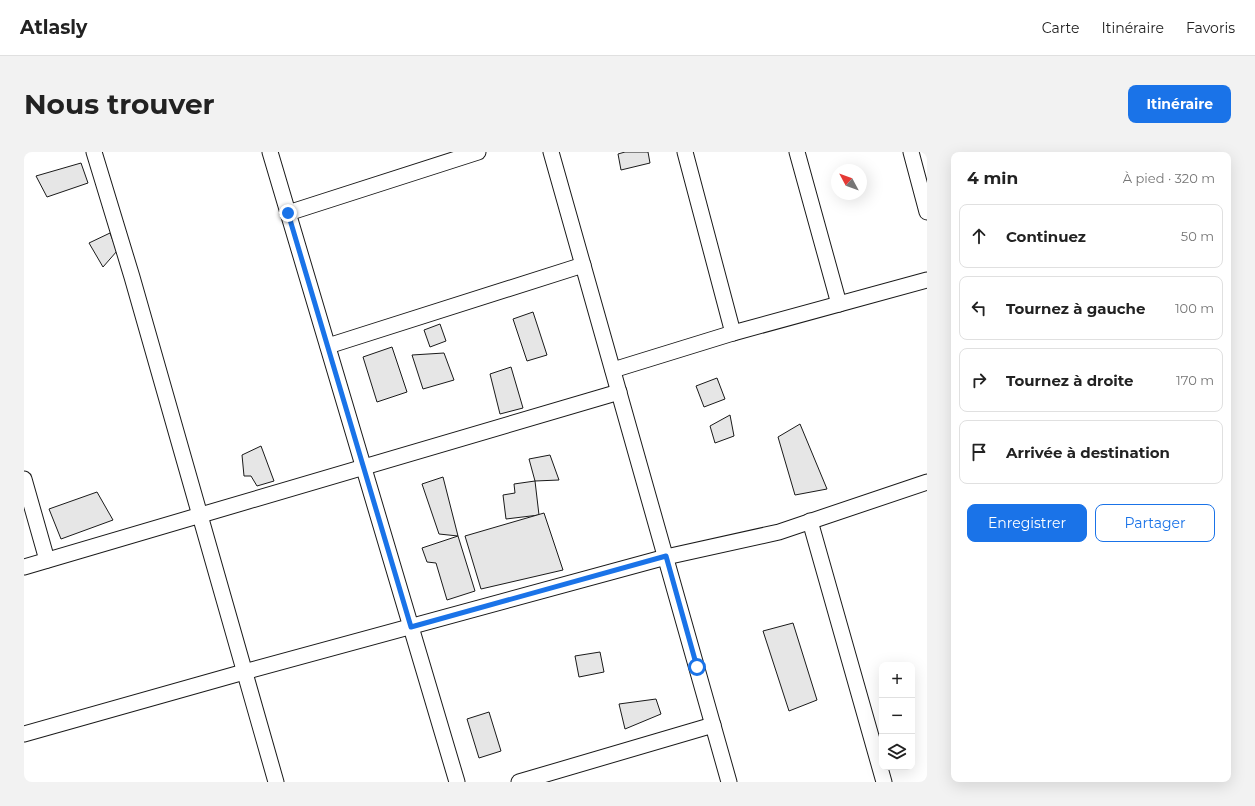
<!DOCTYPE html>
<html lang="fr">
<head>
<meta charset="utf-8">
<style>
  :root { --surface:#fff; --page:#f2f2f2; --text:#222; --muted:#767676; --line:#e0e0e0; --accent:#1a73e8 }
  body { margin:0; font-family:Montserrat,sans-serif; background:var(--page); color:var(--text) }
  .controls { position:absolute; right:12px; bottom:12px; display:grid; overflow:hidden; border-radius:8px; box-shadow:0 4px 16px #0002 }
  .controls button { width:36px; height:36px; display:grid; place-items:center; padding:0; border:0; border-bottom:1px solid var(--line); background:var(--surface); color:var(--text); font:20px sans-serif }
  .compass { position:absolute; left:807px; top:12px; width:36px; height:36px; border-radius:50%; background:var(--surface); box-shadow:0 4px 16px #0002; rotate:311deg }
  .stop { position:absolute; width:12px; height:12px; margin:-9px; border:3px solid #1a73e8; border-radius:50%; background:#fff }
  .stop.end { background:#1a73e8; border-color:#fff; box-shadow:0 1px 4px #0008 }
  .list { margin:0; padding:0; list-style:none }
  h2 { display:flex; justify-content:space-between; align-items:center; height:52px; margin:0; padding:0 16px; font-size:17px }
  h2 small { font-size:13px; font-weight:400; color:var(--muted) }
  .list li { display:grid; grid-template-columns:26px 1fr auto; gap:12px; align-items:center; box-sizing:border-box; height:64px; margin:0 8px 8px; padding:0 8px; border:1px solid var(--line); border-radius:8px }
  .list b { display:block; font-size:15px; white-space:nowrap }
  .list em { font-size:13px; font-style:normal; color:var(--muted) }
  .actions { display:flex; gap:8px; padding:12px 16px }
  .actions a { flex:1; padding:9px 0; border:1px solid var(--accent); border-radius:8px; text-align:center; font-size:14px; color:var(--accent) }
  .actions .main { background:var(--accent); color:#fff }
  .icon { flex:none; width:22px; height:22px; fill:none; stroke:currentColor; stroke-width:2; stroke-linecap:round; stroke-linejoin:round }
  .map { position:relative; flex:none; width:903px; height:630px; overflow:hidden; border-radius:8px }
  header { display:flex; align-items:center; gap:24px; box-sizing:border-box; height:56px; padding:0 20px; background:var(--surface); border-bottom:1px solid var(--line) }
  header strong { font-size:19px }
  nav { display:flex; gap:22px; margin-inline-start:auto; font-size:14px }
  .intro { display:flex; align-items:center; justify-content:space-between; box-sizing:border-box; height:96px; padding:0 24px }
  h1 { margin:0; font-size:28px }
  .button { padding:10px 18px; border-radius:8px; background:var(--accent); color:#fff; font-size:14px; font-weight:700 }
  main { display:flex; gap:24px; padding:0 24px }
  aside { flex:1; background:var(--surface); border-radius:8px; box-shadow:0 4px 16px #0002 }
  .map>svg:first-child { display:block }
</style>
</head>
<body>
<header>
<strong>Atlasly</strong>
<nav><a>Carte</a><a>Itinéraire</a><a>Favoris</a></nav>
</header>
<div class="intro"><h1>Nous trouver</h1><a class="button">Itinéraire</a></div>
<main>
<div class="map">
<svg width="903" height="630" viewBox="0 0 903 630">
  <rect width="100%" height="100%" fill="#fff"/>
  <g fill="#e6e6e6" stroke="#1a1a1a">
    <polygon points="601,0 624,0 626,11 597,18 594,2"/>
    <polygon points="57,11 64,31 23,45 12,24"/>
    <polygon points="86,81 93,99 79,115 65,91"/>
    <polygon points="509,160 523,203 503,209 489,167"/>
    <polygon points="416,172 422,189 406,195 400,178"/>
    <polygon points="368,195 383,240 353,250 339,205"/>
    <polygon points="420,201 430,228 399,237 388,203"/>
    <polygon points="487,215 499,256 476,262 466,222"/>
    <polygon points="693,226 701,247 680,255 672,234"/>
    <polygon points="706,263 710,284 691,291 686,274"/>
    <polygon points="776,272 803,337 771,343 754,285"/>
    <polygon points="237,294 250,329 233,334 227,324 220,324 218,303"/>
    <polygon points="526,303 535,328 511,329 505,307"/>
    <polygon points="419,325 434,384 415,382 398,332"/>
    <polygon points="511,329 515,363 482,367 479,343 491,341 490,332"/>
    <polygon points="73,340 89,368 37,387 25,357"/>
    <polygon points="520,361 539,418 457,437 441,384"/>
    <polygon points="434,384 451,439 423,448 412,411 403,410 398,396"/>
    <polygon points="769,471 793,548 765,559 739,479"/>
    <polygon points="576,500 580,520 555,525 551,504"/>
    <polygon points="632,547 637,562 601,577 595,552"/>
    <polygon points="465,560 477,599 455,606 443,567"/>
  </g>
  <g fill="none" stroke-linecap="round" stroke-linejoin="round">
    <g stroke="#1a1a1a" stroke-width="17">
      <g id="street">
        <polyline points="70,0 108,125 252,630"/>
        <polyline points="246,0 433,630"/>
        <polyline points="527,0 705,630"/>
        <polyline points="661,0 709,181"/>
        <polyline points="773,0 815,152"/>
        <polyline points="887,0 903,60"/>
        <polyline points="264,61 454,0"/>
        <polyline points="304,194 559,113"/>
        <polyline points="589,218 709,181 903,128"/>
        <polyline points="0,327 23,408"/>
        <polyline points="786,369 860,630"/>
        <polyline points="0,415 595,240"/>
        <polyline points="0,582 220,520 642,405 755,380 903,330"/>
        <polyline points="495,630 689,573"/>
      </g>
    </g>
    <use href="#street" stroke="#fff" stroke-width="15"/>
  </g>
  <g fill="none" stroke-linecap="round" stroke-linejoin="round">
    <polyline stroke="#1a73e8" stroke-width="5" points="264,61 387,475 642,404 673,515"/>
  </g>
</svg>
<div class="controls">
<button>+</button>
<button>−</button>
<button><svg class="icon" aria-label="layers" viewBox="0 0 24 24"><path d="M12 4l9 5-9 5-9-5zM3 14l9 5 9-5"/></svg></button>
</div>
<svg class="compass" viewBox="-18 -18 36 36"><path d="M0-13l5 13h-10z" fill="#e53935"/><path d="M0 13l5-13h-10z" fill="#767676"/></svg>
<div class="stop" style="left:673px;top:515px"></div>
<div class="stop end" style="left:264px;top:61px"></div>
</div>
<aside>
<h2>4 min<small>À pied · 320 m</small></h2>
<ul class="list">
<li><svg class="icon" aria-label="ahead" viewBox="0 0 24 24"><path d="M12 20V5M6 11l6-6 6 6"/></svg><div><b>Continuez</b></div><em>50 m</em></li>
<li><svg class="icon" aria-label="left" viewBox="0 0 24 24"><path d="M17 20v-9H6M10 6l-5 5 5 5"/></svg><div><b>Tournez à gauche</b></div><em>100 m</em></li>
<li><svg class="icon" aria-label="right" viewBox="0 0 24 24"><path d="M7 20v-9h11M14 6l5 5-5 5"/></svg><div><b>Tournez à droite</b></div><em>170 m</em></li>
<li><svg class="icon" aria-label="arrive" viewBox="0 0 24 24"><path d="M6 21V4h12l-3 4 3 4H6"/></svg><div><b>Arrivée à destination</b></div></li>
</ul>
<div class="actions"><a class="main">Enregistrer</a><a>Partager</a></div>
</aside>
</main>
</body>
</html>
